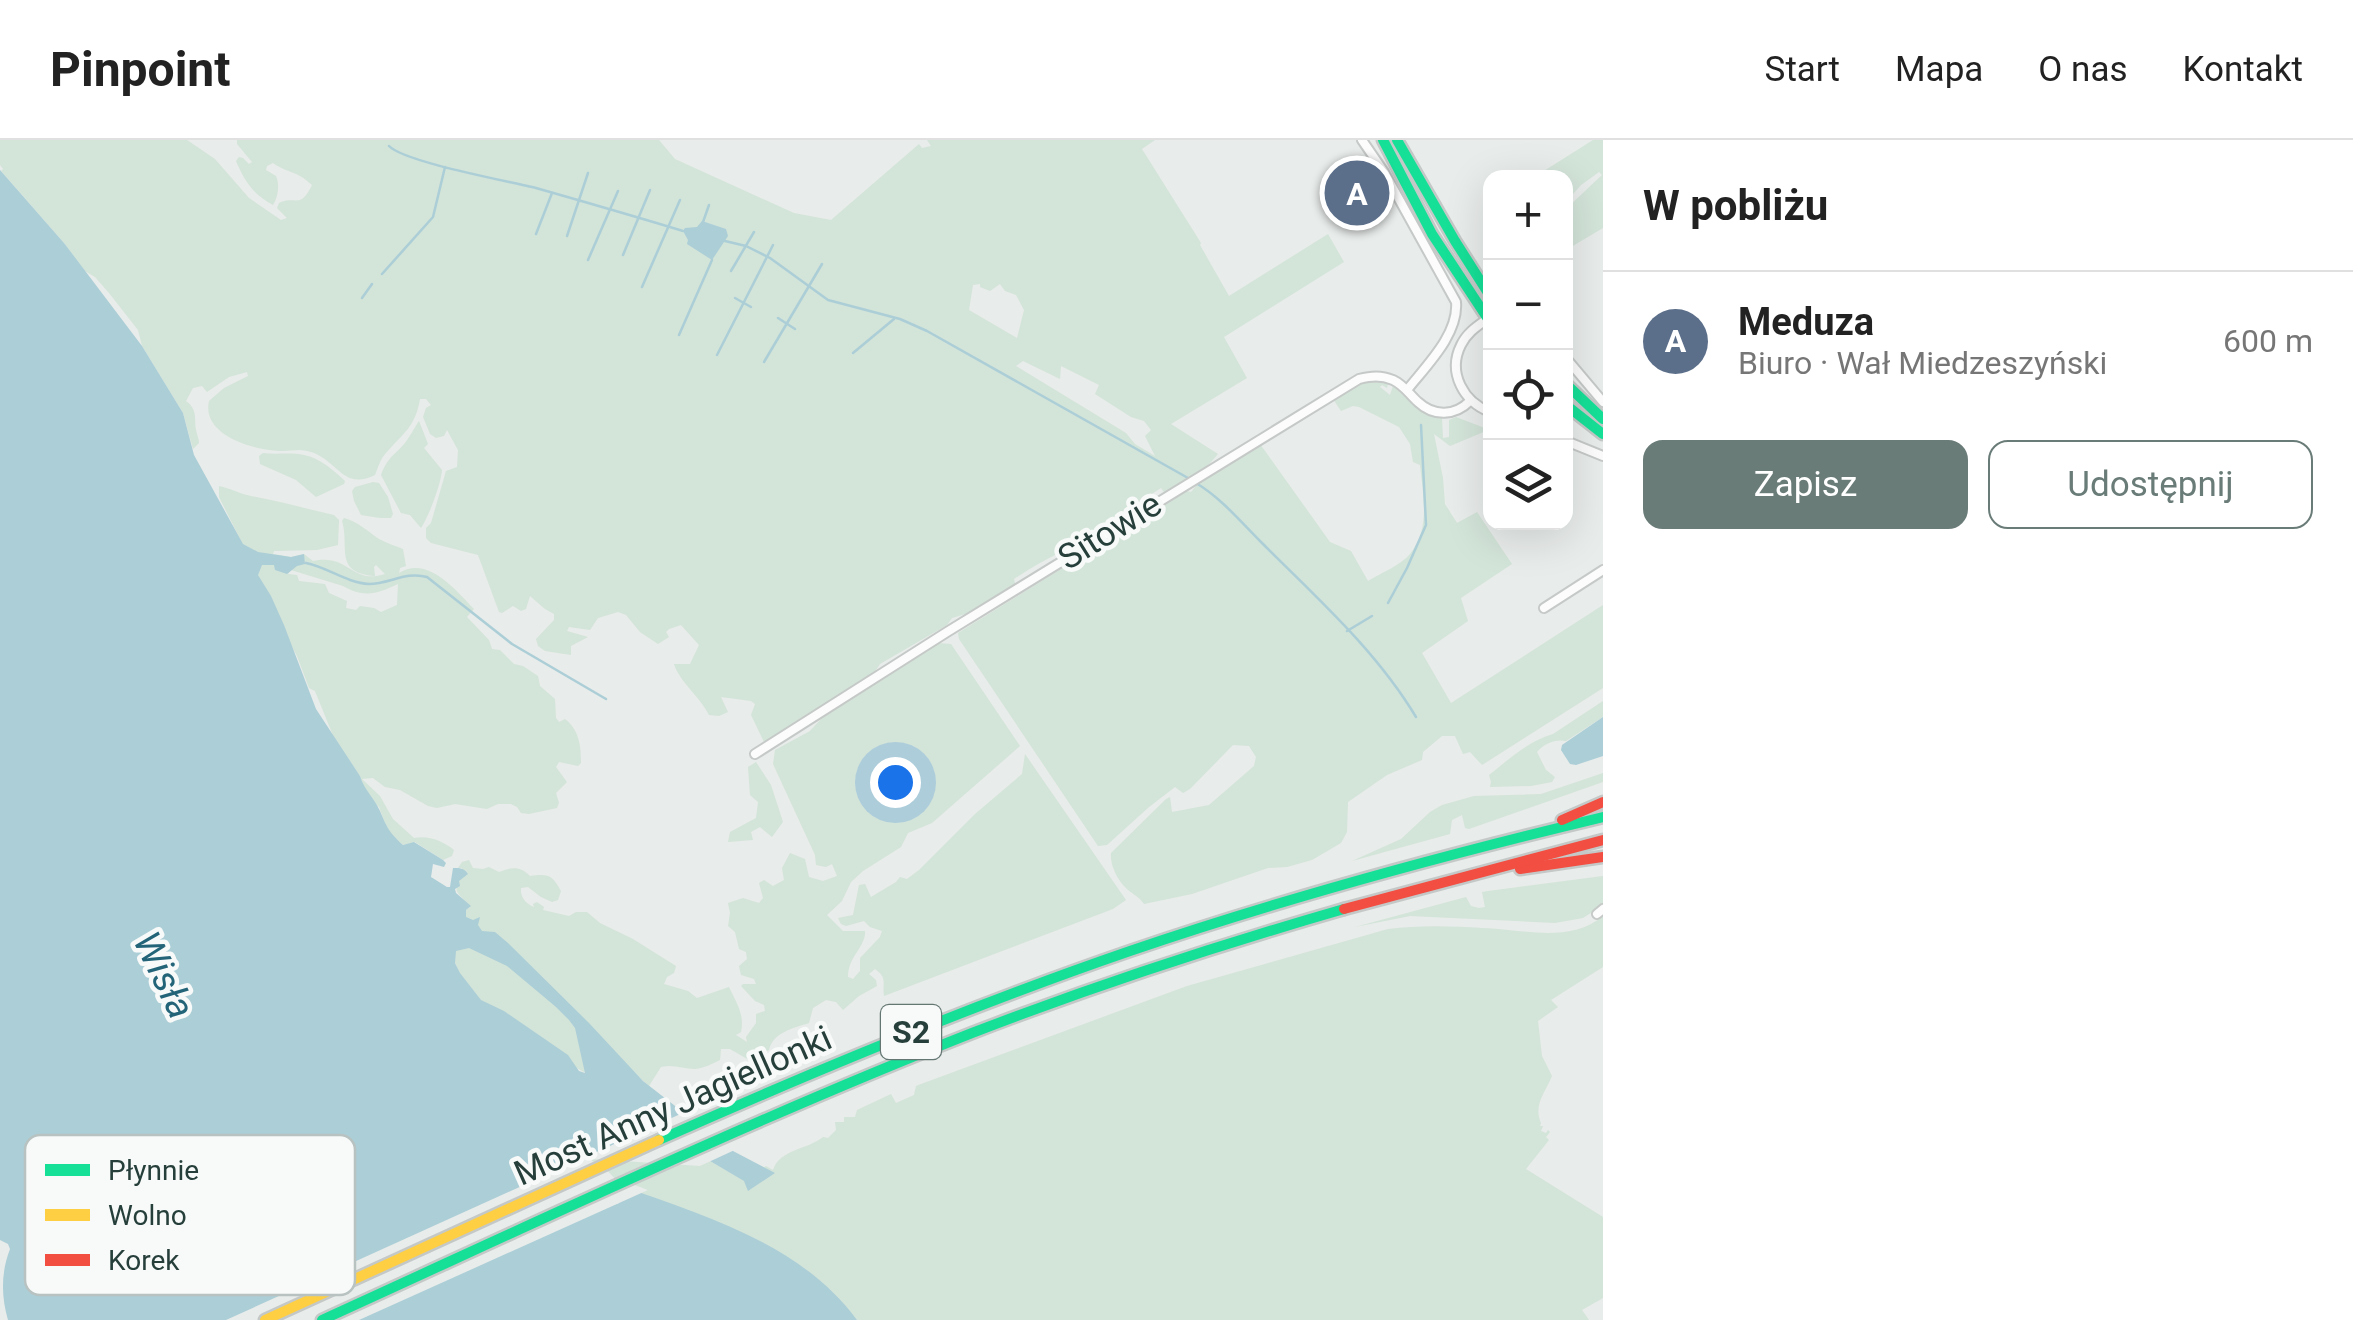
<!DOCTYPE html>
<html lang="pl">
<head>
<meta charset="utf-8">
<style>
  :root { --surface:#fff; --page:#f2f2f2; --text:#222; --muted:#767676; --line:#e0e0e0; --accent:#6a7c78 }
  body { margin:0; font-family:Roboto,sans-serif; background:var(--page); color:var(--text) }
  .controls { position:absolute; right:30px; top:30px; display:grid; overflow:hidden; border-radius:20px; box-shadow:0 10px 40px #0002 }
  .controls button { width:90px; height:90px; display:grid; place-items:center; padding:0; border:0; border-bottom:2px solid var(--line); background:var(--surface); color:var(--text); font:50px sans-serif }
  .you { position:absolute; left:895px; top:642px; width:35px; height:35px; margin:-25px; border:8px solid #fff; border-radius:50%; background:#1a73e8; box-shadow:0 0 0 15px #1a73e833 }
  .badge { display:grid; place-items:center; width:65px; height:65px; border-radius:50%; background:var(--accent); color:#fff; font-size:32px; font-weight:700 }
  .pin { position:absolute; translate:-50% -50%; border:5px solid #fff; box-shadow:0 2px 10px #0006 }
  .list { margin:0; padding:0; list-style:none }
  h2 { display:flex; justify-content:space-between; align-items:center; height:130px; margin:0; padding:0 40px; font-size:42px }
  h2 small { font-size:32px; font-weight:400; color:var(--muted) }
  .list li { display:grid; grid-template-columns:65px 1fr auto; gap:30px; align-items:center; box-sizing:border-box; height:140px; padding:0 40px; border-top:2px solid var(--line) }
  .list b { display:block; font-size:38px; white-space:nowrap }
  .list p { margin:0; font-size:32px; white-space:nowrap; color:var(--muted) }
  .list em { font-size:32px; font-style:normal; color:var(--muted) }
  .actions { display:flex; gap:20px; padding:30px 40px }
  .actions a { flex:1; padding:22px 0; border:2px solid var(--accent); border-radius:20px; text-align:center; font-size:35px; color:var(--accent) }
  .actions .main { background:var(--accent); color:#fff }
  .icon { flex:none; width:55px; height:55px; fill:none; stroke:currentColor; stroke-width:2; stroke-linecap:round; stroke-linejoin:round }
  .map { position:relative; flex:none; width:1603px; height:1180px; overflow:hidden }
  header { display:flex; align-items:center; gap:60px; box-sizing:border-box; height:140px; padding:0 50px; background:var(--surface); border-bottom:2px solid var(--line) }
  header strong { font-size:48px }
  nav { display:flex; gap:55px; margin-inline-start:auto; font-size:35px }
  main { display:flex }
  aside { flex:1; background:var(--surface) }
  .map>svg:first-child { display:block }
</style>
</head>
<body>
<header>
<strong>Pinpoint</strong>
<nav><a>Start</a><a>Mapa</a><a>O nas</a><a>Kontakt</a></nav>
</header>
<main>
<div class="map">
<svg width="1603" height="1180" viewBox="0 0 1603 1180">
  <rect width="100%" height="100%" fill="#e8ecea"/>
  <g fill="#d3e4d9" fill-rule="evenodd">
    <path d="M0,0H187L215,19L249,58L281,80L287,78L277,68L279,63C296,55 300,70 312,45C296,30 289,34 273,23L267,26L266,30L276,36C280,45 278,57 273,65C253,54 245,42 236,21L239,17L243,18L249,24L252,22L237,4V0H659L675,19L794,73L831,80L919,4L922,8L931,6L927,0H1155L1142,9L1201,103L1200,105L1229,156L1328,94L1344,122L1224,197L1247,238L1171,284L1218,314L1203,331L1164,352L1161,348L1114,378L1113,384C1080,403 1045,418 1014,439L1016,447L972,472L952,478L947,485L880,524L872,536L764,602L751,575L755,564L751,561L721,557L728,572L719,576L709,575C701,558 679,541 674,524H690L699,505L681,485L669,489L666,492L669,497L658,504L640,492L626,475L618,472L598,478L590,490L569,487L567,491L588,497L571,506V515L545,511L538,506L536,499L554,480V474L545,469L530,456L526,469L521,471L513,466L502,473L499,472L478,415L431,403L426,398V388L431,383L446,331L457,327L458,310L447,290L444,296L436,298L430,294L423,277L426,268L431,265L426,259H420C415,288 403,293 386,313C380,319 378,328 375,335C342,352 337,317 307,311C299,309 291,311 283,311C256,311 201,296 209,261L224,248L248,236L247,232L229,237L207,252L202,246L193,248L186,261C198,270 194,278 196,290C197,295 199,299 199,303L193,309L183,273L142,206L138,190L109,153L95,137L83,130L64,103L1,31L3,29L0,25ZM980,144V147L990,151L1000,144L1005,151L1016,155L1024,170L1017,198L969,170L973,145ZM1023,221L1060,239L1061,226L1099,245L1095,254L1131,277L1144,281L1151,290L1145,296L1155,316L1135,304L1126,293L1016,226Z"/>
    <polygon points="1593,0 1603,0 1603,88 1566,110 1566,69 1602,35 1599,32 1581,45 1566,62 1566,38 1549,37 1544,31"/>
    <path d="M1380,241L1388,243L1387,248L1382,245L1380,247L1390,255L1393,246L1421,271L1442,278L1443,298L1449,297V280L1456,277L1490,290V293L1486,291L1450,306L1434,294L1443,338L1445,364L1457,383L1477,372L1512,424L1461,458L1468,481L1422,513L1451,563L1603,465V548L1482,625L1470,612L1463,614L1455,596H1442L1423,612L1422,620L1387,635L1348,662L1347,692L1341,703L1312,720L1287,727L1268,728L1192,754L1144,764C1138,755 1131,754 1124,746C1116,737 1110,724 1111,713L1166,659L1170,657L1172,672L1209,665L1254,626L1256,617L1249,606L1233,605L1190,649L1183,653L1175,647L1149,667L1107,705L1098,706L959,499L958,493L1186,351L1191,352L1201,340L1260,304L1330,402L1351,411L1368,441C1381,433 1401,425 1410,414C1431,388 1423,355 1420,325L1413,322L1410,304L1399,287L1359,267L1353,266L1341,271L1333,259L1365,242Z"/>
    <path d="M419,281L428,304L424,308L442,330C441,344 428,378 421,388L410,375L401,373L381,335C389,313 400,313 409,297C413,292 415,286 419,281Z"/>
    <path d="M263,313C276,315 290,312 304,315C320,318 333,330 345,341L344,344L316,357L296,340L260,324L259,316Z"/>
    <polygon points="373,342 379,343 388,357 393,374 391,378 380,378 361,375 354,361 352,351 355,347"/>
    <path d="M219,346C230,348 240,354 251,356C279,361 306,369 334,375L339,380L338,405L317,410L274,411L273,414L291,417L304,414L313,421C349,413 351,445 385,434L376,425L374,427L375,436C333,433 350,406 342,381L344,378C359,382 368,392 379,399C386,403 396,406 403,409L406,426L400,428L399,433C427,415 455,449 474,469L467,477L489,500L492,509L500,510L514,524L523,526L538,536L540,546L555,559L556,578L559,582L565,579C579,590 581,605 581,623L578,626L559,622L556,627L567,642L556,653L559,663L557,668L529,674L521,673L517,667L511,664H498L487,669L455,664L437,668L428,666L400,650L385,647L373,638L362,639L380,656L393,679L414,698C428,695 443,701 454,710L452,716L443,720L415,702L403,705L388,692L379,667L373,662L363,647L360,636L334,598L315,551L309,548L297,516L252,435L242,403L219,357ZM291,430L343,446C364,458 377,454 398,444L397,465L381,472L374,468L360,466L356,470L346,468L347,461L329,453L325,444L299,441L297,435L288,434Z"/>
    <path d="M938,503L951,504L1020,606L932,683L908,693L901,707L863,731L851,742L842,761L827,775L843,791H865C866,807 848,816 848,837L853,839L860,831V818L880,797L882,791L870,787L864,781L846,786L841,784L838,778L853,775L859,745L865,744L871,757L896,742L900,737L907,739L919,730L975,674L1022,634L1025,614L1126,760L1113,769L884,856C882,843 888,838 875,829L869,834L876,840L877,846L859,856L843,870L836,862L826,860L813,868L809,883C794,888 773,892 769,910L749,920L730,909H721L720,920C712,924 704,928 695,929C683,929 674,924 661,927L649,946L630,929L607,903L604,943L489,880L460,834L449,809L466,777V770L470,767C451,744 456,757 462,728H458L462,722L469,720L473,728L483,729L489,727L499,732C512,727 520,726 530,736C549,734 551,734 561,751L558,760L552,762L541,757L528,747L521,748C520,757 526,764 534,767L533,764L537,762L544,767L543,770L569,776L576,772H587L600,783L633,799L676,826L674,833L667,837L664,844L688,851L697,858L729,847C736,862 745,875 741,892L736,895L747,902L746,897L756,883V874L765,871L764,865L755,861L741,846L743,844H756L754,839L741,835L739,826L747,819L746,812L739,809L735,792L728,786L730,773L728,763L743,758L759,763L763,758L759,743L764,740L773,746L784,740L782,728L790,713L805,719L809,737L823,741L837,736L832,724L826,727L816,725L815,715L773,624L775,610L810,591L822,578Z"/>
    <path d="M1603,561V577L1566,601C1555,599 1545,603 1537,612L1546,630L1555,637L1552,642L1531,646L1490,647L1491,642L1489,635C1508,620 1530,600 1553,594Z"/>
    <polygon points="756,622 771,645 783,682 772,697 760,687 751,692 753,700 728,702 730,692 756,678 758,662 750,655 748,627"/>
    <polygon points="1603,633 1603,642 1469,689 1465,688 1462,675 1452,680 1450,694 1352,721 1401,699 1430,672 1442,665 1474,656 1541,654"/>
    <polygon points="1603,736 1603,765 1583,778 1555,783 1410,776 1355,787 1466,757 1471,766 1479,768 1485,767 1482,752 1488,751"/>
    <path d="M1603,776V827L1551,860L1558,867L1538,881L1542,916L1552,936C1545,953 1533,965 1541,983L1540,986H1543L1541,991L1546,993L1548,990L1550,992L1546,997L1549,1000L1526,1029L1603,1077V1158L1582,1170L1589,1180H857L823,1151L622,1046L602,1025L587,1019L483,1014L537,989L710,1021L745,1041L766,1026L773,1030C780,1009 807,1010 823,997L828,998L836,990L835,982H844V977H855L857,970L891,954L896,963L914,955L916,946L921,944L1187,846L1388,789C1420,785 1450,786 1482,788C1521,789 1570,804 1603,776Z"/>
  </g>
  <g fill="#acced7" fill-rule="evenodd">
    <path d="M0,30L64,103L142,206L183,273L194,315L243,404L258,412L291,417L304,414L305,424L297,426L287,434L275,430L274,425H262L258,435L271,456L284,485L316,569L360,636C364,650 375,659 380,671C387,688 389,692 403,705L414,702L443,720L446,723L444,727L433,724L431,737L447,747H450L453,728C460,728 464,728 468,734L459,741L460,746L455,749L456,753L471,766L466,770V777L473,780L480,777L478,785L482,791L495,792L508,803L589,883L643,941L733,1011L775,1033L748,1051L744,1041L710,1021L602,1016L580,1013L585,1018L610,1066L619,1063L622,1046C707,1077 801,1104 857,1180H8C1,1156 1,1132 10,1109L8,1104L0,1100ZM469,808L507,826L556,867L569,880L575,888L585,933L579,931L568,915L504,871L481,860L460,833L455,823L456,811Z"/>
    <polygon points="702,81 726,89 728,96 712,120 687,104 688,100 683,91 685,88 697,87"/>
    <polygon points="1603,577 1603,616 1576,625 1570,624 1561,610 1562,605"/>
  </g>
  <polygon fill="#e8ecea" points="687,971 739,1008 700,1026 591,1019 613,1060 618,1044 624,1041 648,1050 359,1180 226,1180"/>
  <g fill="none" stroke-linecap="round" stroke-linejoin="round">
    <g stroke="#acced7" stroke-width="2.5">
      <path d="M389,6C404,22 508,41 536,48C585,62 634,76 683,91"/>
      <polyline points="703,82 709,65"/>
      <polyline points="536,94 552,53"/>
      <polyline points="567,96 588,33"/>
      <polyline points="725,101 746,106 770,118 828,160 900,179 927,191 1188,338"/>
      <polyline points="623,115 650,50"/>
      <polyline points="588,120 618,51"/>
      <polyline points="731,131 754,92"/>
      <polyline points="382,134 433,77 445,27"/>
      <polyline points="642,147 680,60"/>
      <polyline points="362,158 372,144"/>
      <polyline points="735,158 751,167"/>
      <polyline points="778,178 795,189"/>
      <polyline points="679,195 712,120"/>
      <polyline points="853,213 894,179"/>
      <polyline points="717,215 773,105"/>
      <polyline points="764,222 822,124"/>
      <path d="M1196,343C1221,358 1240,381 1260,401C1315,456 1376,510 1416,577"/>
      <path d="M306,423C327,427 347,443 369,444C389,444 406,431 427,437L512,504L606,559"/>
      <polyline points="1388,463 1407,428 1426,385 1421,285"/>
      <polyline points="1347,491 1372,476"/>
    </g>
    <g stroke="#c5c9c7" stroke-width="12">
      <g id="street">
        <path d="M1362,0L1384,32L1456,162C1459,194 1426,226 1407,250"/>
        <path d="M1490,177C1479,185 1467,192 1461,205C1447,233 1464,262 1490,272"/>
        <polyline points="1566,218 1603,262"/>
        <polyline points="1566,301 1603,316"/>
        <polyline points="1544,468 1603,430"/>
        <path d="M755,614L947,492L1359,239C1371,236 1381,235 1393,240C1404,245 1409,254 1418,262C1434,277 1455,276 1470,261"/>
        <polyline points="1597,774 1603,769"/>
      </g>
    </g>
    <g stroke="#c4c9c8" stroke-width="15">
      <g id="fast">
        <polyline points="1383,0 1432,94 1490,182"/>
        <polyline points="1397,0 1455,101 1490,156"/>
        <polyline points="1566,244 1603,279"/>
        <polyline points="1566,265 1603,294"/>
        <path d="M659,1000C814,931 970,866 1130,811C1285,758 1444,715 1603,677"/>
        <path d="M322,1180C537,1082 751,980 972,893C1094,846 1219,805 1344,769"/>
      </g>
    </g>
    <g stroke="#c4c9c8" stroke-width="15">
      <polyline id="slow" points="265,1180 659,1000"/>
    </g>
    <g stroke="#c4c9c8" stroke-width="15">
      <g id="jam">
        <polyline points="1562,680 1603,662"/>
        <polyline points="1520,729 1603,717"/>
        <polyline points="1344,769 1603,700"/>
      </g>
    </g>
    <use href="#street" stroke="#fcfcfc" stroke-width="8"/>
    <use href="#fast" stroke="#16e098" stroke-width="10"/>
    <use href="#slow" stroke="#ffcf43" stroke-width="10"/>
    <use href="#jam" stroke="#f24e42" stroke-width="10"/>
  </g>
  <g text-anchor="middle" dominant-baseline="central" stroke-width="9" stroke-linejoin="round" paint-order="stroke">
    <rect fill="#f7faf9" stroke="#657773" stroke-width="2.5" x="881" y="865" width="60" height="54" rx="8"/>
    <g font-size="32" font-weight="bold" fill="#263f3a">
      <text x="911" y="892">S2</text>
    </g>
    <g font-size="35" fill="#263f3a" stroke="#f7faf9">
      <text transform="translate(1110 391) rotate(-32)">Sitowie</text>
      <text transform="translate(673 966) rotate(-24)">Most Anny Jagiellonki</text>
    </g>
    <g font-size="38" font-style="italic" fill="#236479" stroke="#f7faf9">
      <text transform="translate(164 835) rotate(64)">Wisła</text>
    </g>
  </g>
  <rect x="25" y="995" width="330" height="160" rx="15" fill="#f7faf9" stroke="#b8c2c0" stroke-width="2.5"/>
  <rect x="45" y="1024" width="45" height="12" fill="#16e098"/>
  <rect x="45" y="1069" width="45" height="12" fill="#ffcf43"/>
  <rect x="45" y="1114" width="45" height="12" fill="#f24e42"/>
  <g font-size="28" fill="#263f3a">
    <text x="108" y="1040">Płynnie</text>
    <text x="108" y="1085">Wolno</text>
    <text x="108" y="1130">Korek</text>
  </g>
</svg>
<div class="controls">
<button>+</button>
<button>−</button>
<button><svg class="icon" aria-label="locate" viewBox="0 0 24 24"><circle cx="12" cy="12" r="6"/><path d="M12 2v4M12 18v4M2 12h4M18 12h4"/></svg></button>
<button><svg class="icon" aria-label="layers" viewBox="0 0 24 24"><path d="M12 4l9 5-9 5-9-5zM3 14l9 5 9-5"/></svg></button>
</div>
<div class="you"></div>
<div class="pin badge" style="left:1357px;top:53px;background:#5c6f8a">A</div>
</div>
<aside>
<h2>W pobliżu<small></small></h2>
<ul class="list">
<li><span class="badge" style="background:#5c6f8a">A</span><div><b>Meduza</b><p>Biuro · Wał Miedzeszyński</p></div><em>600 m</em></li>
</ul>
<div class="actions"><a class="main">Zapisz</a><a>Udostępnij</a></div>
</aside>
</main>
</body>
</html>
